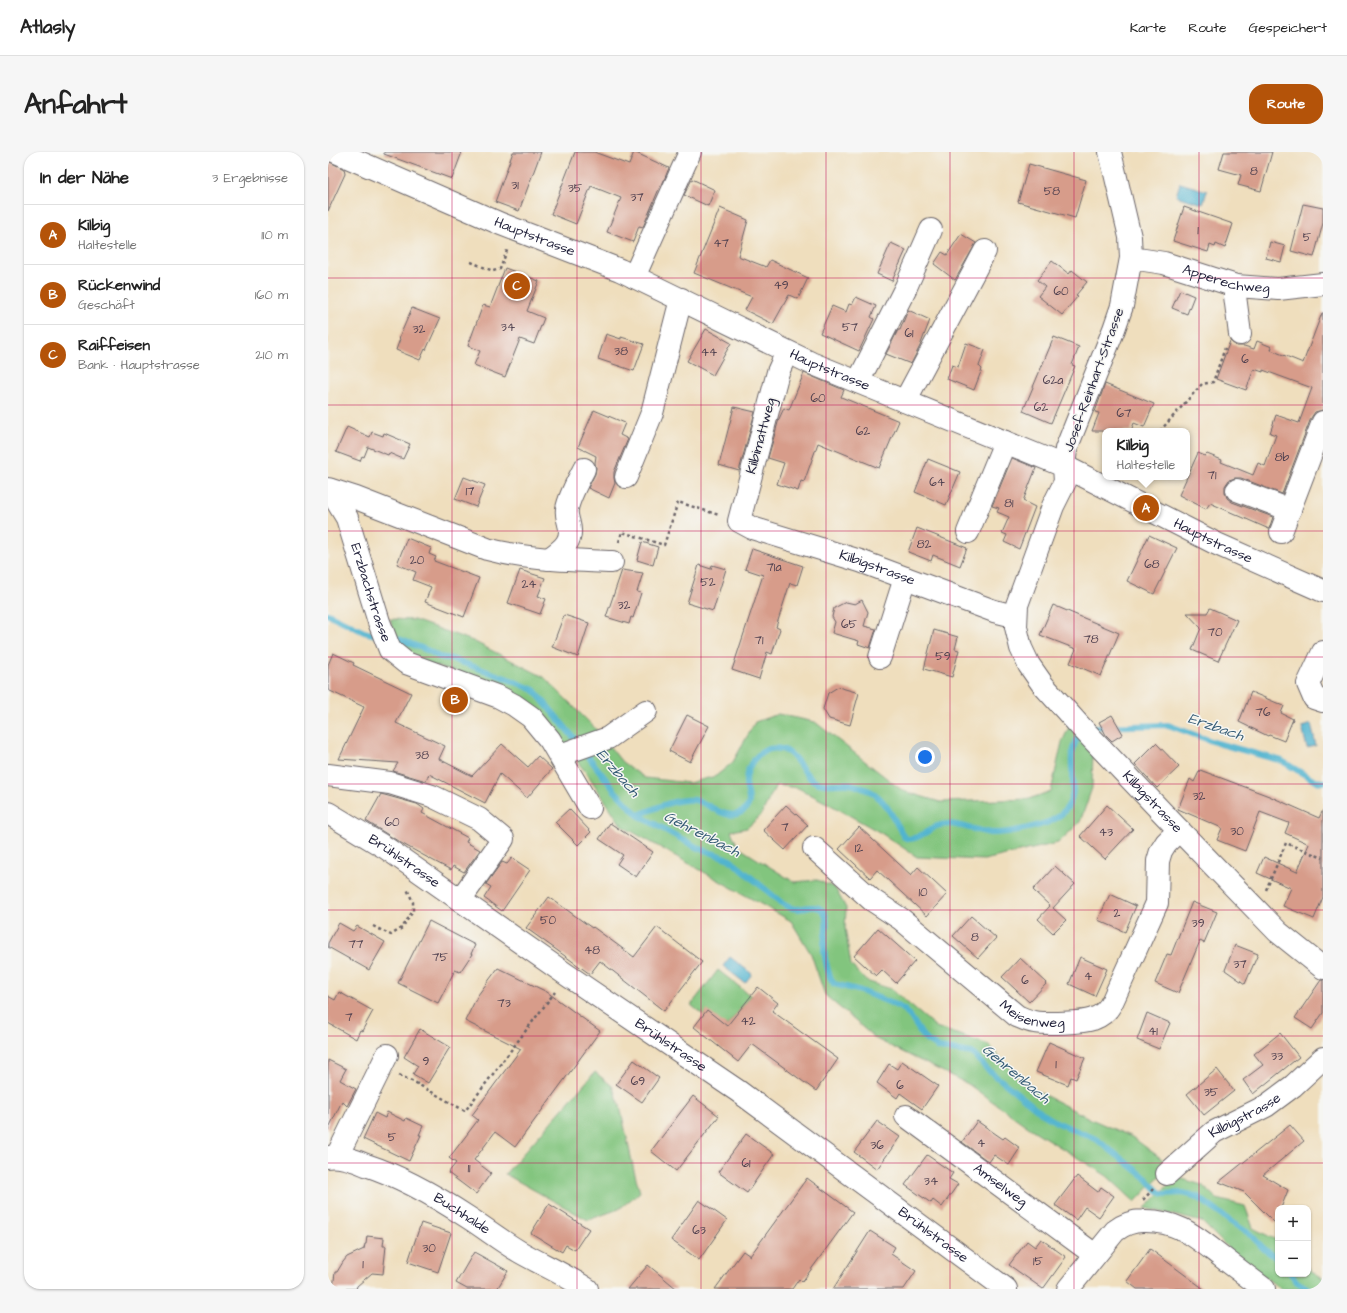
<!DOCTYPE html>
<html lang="de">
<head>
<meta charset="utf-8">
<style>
  :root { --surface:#fff; --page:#f6f6f6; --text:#222; --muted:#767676; --line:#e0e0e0; --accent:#b45309 }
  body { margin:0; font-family:"Architects Daughter",sans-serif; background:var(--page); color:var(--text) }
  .controls { position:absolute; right:12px; bottom:12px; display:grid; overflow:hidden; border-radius:8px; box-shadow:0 1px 3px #0004 }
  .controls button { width:36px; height:36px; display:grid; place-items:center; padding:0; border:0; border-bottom:1px solid var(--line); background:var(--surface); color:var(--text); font:20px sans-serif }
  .you { position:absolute; left:597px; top:605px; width:14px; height:14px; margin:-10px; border:3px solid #fff; border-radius:50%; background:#1a73e8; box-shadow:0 0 0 6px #1a73e833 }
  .badge { display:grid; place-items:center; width:26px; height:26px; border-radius:50%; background:var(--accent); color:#fff; font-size:13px; font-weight:700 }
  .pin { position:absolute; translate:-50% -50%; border:2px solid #fff; box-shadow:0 1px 4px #0006 }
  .popup { position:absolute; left:774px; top:276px; width:88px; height:52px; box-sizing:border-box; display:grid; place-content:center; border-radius:8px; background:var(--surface); filter:drop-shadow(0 1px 3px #0005); font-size:13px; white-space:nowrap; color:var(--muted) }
  .popup b { font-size:15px; color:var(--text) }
  .popup::after { content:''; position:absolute; left:50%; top:100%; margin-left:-8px; border:8px solid transparent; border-top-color:var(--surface) }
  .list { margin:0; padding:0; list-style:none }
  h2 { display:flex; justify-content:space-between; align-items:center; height:52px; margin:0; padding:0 16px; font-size:17px }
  h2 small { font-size:13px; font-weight:400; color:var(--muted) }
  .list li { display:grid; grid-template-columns:26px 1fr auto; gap:12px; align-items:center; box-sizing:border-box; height:60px; padding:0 16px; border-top:1px solid var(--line) }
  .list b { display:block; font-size:15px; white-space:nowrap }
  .list p { margin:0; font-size:13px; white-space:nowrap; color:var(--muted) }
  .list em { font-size:13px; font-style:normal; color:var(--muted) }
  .map { position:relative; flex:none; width:995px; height:1137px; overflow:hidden; border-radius:16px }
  header { display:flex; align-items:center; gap:24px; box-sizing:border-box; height:56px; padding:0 20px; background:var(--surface); border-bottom:1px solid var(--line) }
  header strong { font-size:19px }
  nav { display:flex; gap:22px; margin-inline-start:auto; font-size:14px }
  .intro { display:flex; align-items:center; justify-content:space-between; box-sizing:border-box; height:96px; padding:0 24px }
  h1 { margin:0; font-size:28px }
  .button { padding:10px 18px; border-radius:16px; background:var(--accent); color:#fff; font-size:14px; font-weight:700 }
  main { display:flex; gap:24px; padding:0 24px }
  aside { flex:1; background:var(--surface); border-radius:16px; box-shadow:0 1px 3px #0004 }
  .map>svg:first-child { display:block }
</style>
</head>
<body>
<header>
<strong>Atlasly</strong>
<nav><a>Karte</a><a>Route</a><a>Gespeichert</a></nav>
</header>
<div class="intro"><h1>Anfahrt</h1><a class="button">Route</a></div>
<main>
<aside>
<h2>In der Nähe<small>3 Ergebnisse</small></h2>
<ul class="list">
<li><span class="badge">A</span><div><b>Kilbig</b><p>Haltestelle</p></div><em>110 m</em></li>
<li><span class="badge">B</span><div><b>Rückenwind</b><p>Geschäft</p></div><em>160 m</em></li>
<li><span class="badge">C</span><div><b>Raiffeisen</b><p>Bank · Hauptstrasse</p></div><em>210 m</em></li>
</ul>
</aside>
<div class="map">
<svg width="995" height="1137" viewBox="0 0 995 1137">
  <rect width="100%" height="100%" fill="#f6f6f2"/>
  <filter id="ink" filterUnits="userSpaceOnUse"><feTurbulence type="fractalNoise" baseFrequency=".025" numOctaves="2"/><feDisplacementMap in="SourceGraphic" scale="8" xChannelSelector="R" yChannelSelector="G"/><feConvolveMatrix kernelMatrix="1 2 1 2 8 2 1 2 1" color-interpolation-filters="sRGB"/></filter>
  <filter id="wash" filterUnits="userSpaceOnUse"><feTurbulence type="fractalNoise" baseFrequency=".012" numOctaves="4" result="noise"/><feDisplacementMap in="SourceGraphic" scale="16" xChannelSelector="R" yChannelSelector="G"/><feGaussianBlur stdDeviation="0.9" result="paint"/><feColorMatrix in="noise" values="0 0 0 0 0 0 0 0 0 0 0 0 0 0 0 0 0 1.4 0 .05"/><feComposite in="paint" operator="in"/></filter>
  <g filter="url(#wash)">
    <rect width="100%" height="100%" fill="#efdebd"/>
    <g fill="#82c57e" stroke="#52745c">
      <polygon points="62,467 86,468 145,489 216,525 266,575 294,610 317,626 361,631 388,624 405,610 427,570 450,562 487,570 575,639 612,650 701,647 723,639 734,590 742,573 765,597 764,636 752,670 730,691 656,708 589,705 553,681 501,652 470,636 448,633 433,663 419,676 403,679 410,695 466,730 489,728 507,736 518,756 517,776 523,813 538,829 563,837 608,875 661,893 695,932 763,967 804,985 842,1013 807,1050 779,1024 703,977 640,932 548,887 497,843 483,802 463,769 294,674 258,620 204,558 166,531 94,510 70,489"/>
      <polygon points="390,818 423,844 399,874 375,863 363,853"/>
      <polygon points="267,920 284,934 292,954 306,1019 312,1040 291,1057 260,1068 177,1022"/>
      <polygon points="848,1025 874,1033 889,1047 917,1054 925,1076 950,1089 950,1122 980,1122 980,1114 982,1118 995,1126 995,1137 953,1137 908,1104 874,1070 817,1056"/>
    </g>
    <g fill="#51b4cf" stroke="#3a6b85">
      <polygon points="852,31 879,39 875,52 848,44"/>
      <polygon points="983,572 988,594 979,596 974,575"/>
      <polygon points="402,805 424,822 417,831 395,814"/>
    </g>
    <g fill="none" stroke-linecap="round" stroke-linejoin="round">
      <g stroke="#51b4cf" stroke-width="6">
        <polyline points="0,462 36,480 52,484"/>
        <polyline points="63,486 71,487 101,499 111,505 124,507 178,526 206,538 251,592"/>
        <polyline points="767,575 840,573 889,591 954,609 987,629 995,630"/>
        <path d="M256,599L287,639L310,663C327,657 347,646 366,648C381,650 397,670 414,660C427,652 418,640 418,630C418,611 434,593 453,597C468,600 474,621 486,629C496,635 510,631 522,632C528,633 536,637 542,639C555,646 563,661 570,674C572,677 574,682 576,685C585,692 601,677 609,674C612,673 618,672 621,672C635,673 649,679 663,681C676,682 717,674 728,666C731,664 735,661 737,658C751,642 742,620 744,602C745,596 747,590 750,585"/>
        <path d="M310,663L370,696L401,707L455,752C460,755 464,757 470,757C477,756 484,753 491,756C504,762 496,784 496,794C496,804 500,824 506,832L533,839L563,851L577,858L584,867L594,883L600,889L611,896L644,901L659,917L715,962L728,970L768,987L817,1025L830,1039L835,1042L855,1041L870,1045L903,1070L922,1082L935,1096L950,1107"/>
        <polyline points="963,1122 969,1130 981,1137"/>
      </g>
    </g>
    <g id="blocks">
      <g fill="#d79c8a">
        <polygon points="56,0 134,0 124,27 56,2"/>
        <polygon points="185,0 213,0 191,59 167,50"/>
        <polygon points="247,0 266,0 301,13 306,0 341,16 334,33 333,32 315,75 311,74 305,90 279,80 293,46 263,34 248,72 223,62"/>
        <polygon points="896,0 944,0 933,39 910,33 913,23 891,17"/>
        <polygon points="0,9 16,17 17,22 0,59"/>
        <polygon points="701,12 758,28 747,66 690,50"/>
        <polygon points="364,27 387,38 380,54 356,43"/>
        <polygon points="975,52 995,56 995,71 986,105 963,99"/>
        <polygon points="856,55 905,72 897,96 888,92 887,95 882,93 880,100 845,89"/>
        <polygon points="392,56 420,68 410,104 438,115 442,108 480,126 470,147 461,143 445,172 417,158 424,145 366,121"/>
        <polygon points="633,82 648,91 627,128 606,112 614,100 619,103"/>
        <polygon points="942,90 957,94 953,110 938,106"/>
        <polygon points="563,91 578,98 564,129 549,122"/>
        <polygon points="724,109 741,122 744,118 759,130 748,143 750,144 734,163 710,144 717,135 709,128"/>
        <polygon points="177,116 211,129 199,159 216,166 206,192 192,187 177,225 146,213 152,199 140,194 155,153 162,155"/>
        <polygon points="852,138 866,144 859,162 844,156"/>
        <polygon points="528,145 548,154 543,165 546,167 531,199 492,181 504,154 518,160 521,152 524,153"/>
        <polygon points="84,156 112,167 98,198 97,197 92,208 68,198 72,187 71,186"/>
        <polygon points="580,158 602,168 592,194 583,212 558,202 570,178 572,178"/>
        <polygon points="994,161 995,161 995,258 987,260 983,266 954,342 913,326 907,326 901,328 897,334 897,340 899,346 904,350 945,365 941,377 882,351 878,357 851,343 870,301 877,304 879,302 894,308 893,310 925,323 930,311 937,314 948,283 942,281 948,263 971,271 984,236 935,218 935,220 926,217 918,238 888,227 902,189 908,194 916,194 926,197 929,189 944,195 943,198 975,211"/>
        <polygon points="378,177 403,191 385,223 359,209"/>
        <polygon points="278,182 293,187 293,185 316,192 306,219 270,207"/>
        <polygon points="726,185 751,195 744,213 747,214 723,271 695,259"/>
        <polygon points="638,191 657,198 651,214 654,217 646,238 619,227 624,213 630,215"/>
        <polygon points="476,221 516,238 513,245 571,269 551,316 490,291 476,330 473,329 470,339 449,332 456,311 440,306 451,267 456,256 461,258"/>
        <polygon points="777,232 826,252 816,275 806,271 803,279 764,279 771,261 767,260"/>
        <polygon points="406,255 427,260 411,319 391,313"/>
        <polygon points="266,258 297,271 292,283 300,287 286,320 286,326 287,331 281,346 260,336 267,322 268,316 267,311 268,304 250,295"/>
        <polygon points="19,275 42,285 44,280 55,284 56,281 82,292 75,307 61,301 60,303 40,295 36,305 34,304 32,309 8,300"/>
        <polygon points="684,306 708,316 695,349 707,355 691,397 676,390 679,383 674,381 681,365 669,360 671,356 664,354"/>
        <polygon points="600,307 632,320 618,353 587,340"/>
        <polygon points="136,325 157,333 148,355 127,347"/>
        <polygon points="589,376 639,396 632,414 605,403 603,409 580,400"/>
        <polygon points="821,383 849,396 826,442 799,429"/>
        <polygon points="79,386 103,396 101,402 108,405 106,409 151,426 136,465 97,450 103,435 85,428 88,420 69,412"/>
        <polygon points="314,390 330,395 325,413 309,408"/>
        <polygon points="424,397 475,414 469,433 462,431 448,475 452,477 444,502 439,500 431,527 404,518 435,423 417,417"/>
        <polygon points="371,413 383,417 384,413 398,417 385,459 359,451"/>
        <polygon points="192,418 217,426 210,444 218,447 212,462 180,451"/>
        <polygon points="294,418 315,421 309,440 313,441 305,466 303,465 301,472 278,465"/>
        <polygon points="534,448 540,460 536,474 548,477 542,496 530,492 531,489 504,481 507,470 504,465 506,456 518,450 527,452"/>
        <polygon points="725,453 791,481 773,524 742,511 748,497 712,483"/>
        <polygon points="882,456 909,468 890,509 864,498 873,476 859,461 879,461"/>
        <polygon points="236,463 261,471 250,505 224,495"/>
        <polygon points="606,478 630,485 627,497 631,498 624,525 596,517"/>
        <polygon points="5,501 26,511 25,513 83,541 68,571 117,594 111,607 144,624 174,592 200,615 210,604 224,617 199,646 172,622 157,651 101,622 98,629 65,619 70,611 11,607 36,555 0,538 0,513"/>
        <polygon points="510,535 531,541 522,573 501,567 495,557 500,541"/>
        <polygon points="923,540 956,554 953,561 965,567 956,589 941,583 940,584 911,570"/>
        <polygon points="123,541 140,547 133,562 117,554"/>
        <polygon points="359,563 381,574 362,610 341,599"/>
        <polygon points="784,563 795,582 784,589 778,583 771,570"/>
        <polygon points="828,591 851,615 829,636 807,612"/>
        <polygon points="872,618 941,644 991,666 995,658 995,745 986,767 955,754 963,736 929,721 936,705 969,720 981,692 957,681 961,671 932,660 917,699 889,688 894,676 850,657 862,627 866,630"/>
        <polygon points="53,642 89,652 96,657 94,661 140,686 138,690 152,698 136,720 125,714 123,718 104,708 73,691 38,669"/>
        <polygon points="458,653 480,673 457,698 435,678"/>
        <polygon points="779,653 805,677 777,707 752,684"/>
        <polygon points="241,657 263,680 250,693 227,670"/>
        <polygon points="282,671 325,700 308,725 289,712 295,703 271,687"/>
        <polygon points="531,675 583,723 590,715 619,742 599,764 549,718 542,726 511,697"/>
        <polygon points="184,706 202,718 174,759 156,746 163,735 158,732 174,710 179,712"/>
        <polygon points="727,714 747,732 725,756 738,768 725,781 710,767 722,754 705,738"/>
        <polygon points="782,742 808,754 797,780 770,768"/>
        <polygon points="221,745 264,776 265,775 306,805 329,775 374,810 336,859 272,809 262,822 198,776"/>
        <polygon points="864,750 889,760 876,791 872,789 850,841 827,831 839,802 843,803"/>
        <polygon points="643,764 668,786 650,806 625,784"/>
        <polygon points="101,769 147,793 143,802 144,802 132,820 127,818 110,851 70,831"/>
        <polygon points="11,771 25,779 29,774 57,790 41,818 0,795 0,791"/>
        <polygon points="550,776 587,809 568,831 554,818 548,824 526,804"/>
        <polygon points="907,793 930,802 917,832 897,818"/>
        <polygon points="752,805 779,817 767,844 741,832"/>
        <polygon points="692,806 719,831 701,850 674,825"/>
        <polygon points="170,816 219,840 272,879 187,995 167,980 146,1008 163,1021 148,1042 120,1021 128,1011 121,1006 150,968 144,963 193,897 137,869 150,843"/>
        <polygon points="993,828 995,828 995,861 984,877 967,866"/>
        <polygon points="430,835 450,851 444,859 510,907 488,939 424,892 410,910 366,875 379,858 399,874"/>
        <polygon points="11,840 45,859 34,879 32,878 28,887 0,871 0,844 7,848"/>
        <polygon points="819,861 842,871 831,897 809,888"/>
        <polygon points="92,877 122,895 100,931 85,922 90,914 76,905"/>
        <polygon points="952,881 971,905 925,942 915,928 935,913 926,902"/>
        <polygon points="721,890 757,906 748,927 743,925 740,933 708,920"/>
        <polygon points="0,908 18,917 12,928 28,937 19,954 14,949 0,978"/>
        <polygon points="306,908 331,926 314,950 288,932"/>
        <polygon points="574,909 610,934 594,957 572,941 569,946 549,931 561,912 569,917"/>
        <polygon points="889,917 906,939 876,963 859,942"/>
        <polygon points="365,944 391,964 348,1019 323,999"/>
        <polygon points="59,960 77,969 78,966 95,974 91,983 93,983 81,1009 35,987 47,961 57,966"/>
        <polygon points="549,969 572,985 549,1017 526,1000"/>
        <polygon points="649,969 675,987 677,985 692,996 681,1013 666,1003 661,1010 634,990"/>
        <polygon points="962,973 976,989 935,1023 960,1038 953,1056 950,1056 950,1063 947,1071 916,1040 891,1030"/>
        <polygon points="418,982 446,1002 419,1041 390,1020"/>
        <polygon points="599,1003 625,1021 621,1027 630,1032 614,1055 605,1048 603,1051 577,1033"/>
        <polygon points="749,1024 770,1040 773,1035 786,1044 771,1065 757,1055 748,1068 727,1053"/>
        <polygon points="479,1026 525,1060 474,1130 471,1127 464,1137 387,1137 415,1099 422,1104"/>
        <polygon points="371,1048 399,1068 371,1108 343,1088"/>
        <polygon points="221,1052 261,1077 247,1098 238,1093 234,1100 203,1081"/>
        <polygon points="93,1071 123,1081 110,1120 80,1110"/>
        <polygon points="542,1079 567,1095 563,1102 588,1119 576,1137 505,1137"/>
        <polygon points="39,1084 56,1086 55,1094 58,1094 55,1122 44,1121 29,1134 28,1137 5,1137 7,1120 9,1120 15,1110 19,1105 36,1097 37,1092 38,1092"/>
        <polygon points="713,1087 738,1105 715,1137 681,1113 699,1089 707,1095"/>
        <polygon points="822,1097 876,1137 809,1137 799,1129"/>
        <polygon points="146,1100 180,1119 169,1137 139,1137 128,1131"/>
        <polygon points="320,1113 349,1137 300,1137"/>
      </g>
    </g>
  </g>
  <g filter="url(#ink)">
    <use href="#blocks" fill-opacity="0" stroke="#6a6468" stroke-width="1"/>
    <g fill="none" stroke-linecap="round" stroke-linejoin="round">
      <g stroke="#6a6468" stroke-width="24">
        <g id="minor">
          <path id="s1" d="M782,0L802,85L803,106L794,154L786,177L738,297L736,314L737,330L725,354L689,453L688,475L693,496L701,513L715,533L752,574L851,678L950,780L995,816"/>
          <path id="s2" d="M803,106L836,111L908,134L950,137L995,132"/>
          <polyline points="306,125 362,0"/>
          <polyline points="908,134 907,144 912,182"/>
          <path id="s3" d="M459,200L450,220L411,369L424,376L532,409L666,459L678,462H688"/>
          <polyline points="530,230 578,135 603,78"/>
          <polyline points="577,249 657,99"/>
          <polyline points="298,325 324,261 353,147"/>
          <path d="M0,337L28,346L159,397C199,408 242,408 284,410"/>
          <path id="s4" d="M2,338L19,366L51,470L62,498L78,511L171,545L186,553L203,565L222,588L262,656"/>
          <polyline points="909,338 962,358"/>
          <polyline points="640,380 677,290"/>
          <polyline points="953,380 995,270"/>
          <path d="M221,407C233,398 246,390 241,372C240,367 238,363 239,357C241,345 250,329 256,317"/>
          <polyline points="995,500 980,532 986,546 995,549"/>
          <polyline points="552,505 577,426"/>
          <polyline points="232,603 280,586 318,559"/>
          <polyline points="0,623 62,631 104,644 151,667 175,687 132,748"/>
          <path id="s5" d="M0,661L58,696L239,823L410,939L678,1137"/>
          <path id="s6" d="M486,696L544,748L573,767L689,864C694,866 700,869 706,870C718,872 754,871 765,867C774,864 781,857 785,848L829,751L830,709L833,699L838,691L851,678"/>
          <path id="s7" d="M578,964L767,1103"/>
          <polyline points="9,1004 59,903"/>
          <path id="s8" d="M0,1005C13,1003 26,1008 38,1013C75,1025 109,1045 141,1066C158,1077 175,1090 192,1100C215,1113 238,1123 259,1137"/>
          <path id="s9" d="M839,1022L886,980L938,954L965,934L995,906"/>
          <path d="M740,1137L787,1079C796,1072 804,1069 815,1069C850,1068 868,1085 894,1105C908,1116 922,1126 936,1137"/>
        </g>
      </g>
      <g stroke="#6a6468" stroke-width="24">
        <g id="major">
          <path id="s10" d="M8,0L173,72L292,118L483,211L736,314L889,392L995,439"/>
        </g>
      </g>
      <g stroke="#6a6468" stroke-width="2.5" stroke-dasharray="3 3" stroke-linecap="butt">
        <polyline points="143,110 165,119 172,117 180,96"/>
        <polyline points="832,279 874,232 885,230 897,196"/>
        <polyline points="291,390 294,380 336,393 350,350 391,363"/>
        <polyline points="938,738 958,691 995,706"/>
        <polyline points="45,774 63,783 74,776 85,759 85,750 79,737"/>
        <polyline points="71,923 88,931 137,959 227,840"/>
        <polyline points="815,1048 825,1037"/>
      </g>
      <use href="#minor" stroke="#fff" stroke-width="22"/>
      <use href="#major" stroke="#fff" stroke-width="22"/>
    </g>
  </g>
  <path fill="none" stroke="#c2185b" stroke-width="1" stroke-opacity="0.55" d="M124,0V1137M249,0V1137M373,0V1137M498,0V1137M622,0V1137M746,0V1137M871,0V1137M0,126H995M0,253H995M0,379H995M0,505H995M0,632H995M0,758H995M0,884H995M0,1011H995"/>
  <g text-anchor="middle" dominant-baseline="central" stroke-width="3" stroke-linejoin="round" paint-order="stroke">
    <g font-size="12" fill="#4f404f">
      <text x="926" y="19">8</text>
      <text x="187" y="33">31</text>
      <text x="247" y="36">35</text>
      <text x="724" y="39">58</text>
      <text x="309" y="45">37</text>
      <text x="870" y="78">1</text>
      <text x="979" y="85">5</text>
      <text x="393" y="91">47</text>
      <text x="453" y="133">49</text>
      <text x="733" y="139">60</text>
      <text x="180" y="175">34</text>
      <text x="522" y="175">57</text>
      <text x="91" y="177">32</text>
      <text x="581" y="181">61</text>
      <text x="293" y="199">38</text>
      <text x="381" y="200">44</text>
      <text x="917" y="207">6</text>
      <text x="725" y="228">62a</text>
      <text x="490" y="246">60</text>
      <text x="713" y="255">62</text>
      <text x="796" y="261">67</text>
      <text x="535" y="279">62</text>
      <text x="954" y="305">8b</text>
      <text x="884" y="323">71</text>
      <text x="609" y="330">64</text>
      <text x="142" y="339">17</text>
      <text x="681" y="351">81</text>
      <text x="596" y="392">82</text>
      <text x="89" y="408">20</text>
      <text x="824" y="412">68</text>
      <text x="446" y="415">71a</text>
      <text x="380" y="430">52</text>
      <text x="201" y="432">24</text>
      <text x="296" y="453">32</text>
      <text x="521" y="472">65</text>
      <text x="887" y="480">70</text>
      <text x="763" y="487">78</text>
      <text x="431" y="488">71</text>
      <text x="615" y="504">59</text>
      <text x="935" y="560">76</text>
      <text x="94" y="603">38</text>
      <text x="871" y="644">32</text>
      <text x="64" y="670">60</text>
      <text x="457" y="675">7</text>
      <text x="909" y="679">30</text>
      <text x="778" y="680">43</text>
      <text x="531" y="696">12</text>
      <text x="595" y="740">10</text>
      <text x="789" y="761">2</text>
      <text x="220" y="768">50</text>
      <text x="870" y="771">39</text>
      <text x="647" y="785">8</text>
      <text x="28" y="792">77</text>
      <text x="264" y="798">48</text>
      <text x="112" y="805">75</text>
      <text x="912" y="812">37</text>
      <text x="760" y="824">4</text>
      <text x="697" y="828">6</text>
      <text x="176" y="851">73</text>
      <text x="21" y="865">7</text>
      <text x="420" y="869">42</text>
      <text x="825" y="879">41</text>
      <text x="949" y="904">33</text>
      <text x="98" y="909">9</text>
      <text x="728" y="912">1</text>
      <text x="310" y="929">69</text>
      <text x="572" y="933">6</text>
      <text x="883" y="940">35</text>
      <text x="64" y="985">5</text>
      <text x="653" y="991">4</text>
      <text x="549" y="993">36</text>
      <text x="418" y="1011">61</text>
      <text x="141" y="1016">11</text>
      <text x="603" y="1029">34</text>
      <text x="371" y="1078">63</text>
      <text x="101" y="1096">30</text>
      <text x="710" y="1109">15</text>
      <text x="35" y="1112">1</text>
    </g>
    <g font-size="14" fill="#22223b" stroke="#f6f6f2">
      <text stroke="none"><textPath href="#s10" startOffset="216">Hauptstrasse</textPath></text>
      <text stroke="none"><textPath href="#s2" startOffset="98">Apperechweg</textPath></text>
      <text stroke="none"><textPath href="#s10" startOffset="540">Hauptstrasse</textPath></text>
      <text transform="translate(766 228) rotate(-70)">Josef-Reinhart-Strasse</text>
      <text transform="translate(433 284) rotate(-75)">Kilbimattweg</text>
      <text stroke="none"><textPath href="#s10" startOffset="960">Hauptstrasse</textPath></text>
      <text stroke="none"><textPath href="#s3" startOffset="322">Kilbigstrasse</textPath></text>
      <text stroke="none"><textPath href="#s4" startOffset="111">Erzbachstrasse</textPath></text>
      <text stroke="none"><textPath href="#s1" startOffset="723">Kilbigstrasse</textPath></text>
      <text stroke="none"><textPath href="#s5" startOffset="90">Brühlstrasse</textPath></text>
      <text stroke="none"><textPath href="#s6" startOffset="278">Meisenweg</textPath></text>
      <text stroke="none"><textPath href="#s5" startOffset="414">Brühlstrasse</textPath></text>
      <text stroke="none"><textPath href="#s9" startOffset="98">Kilbigstrasse</textPath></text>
      <text stroke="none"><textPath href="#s7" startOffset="117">Amselweg</textPath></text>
      <text stroke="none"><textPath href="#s8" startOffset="147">Buchhalde</textPath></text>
      <text stroke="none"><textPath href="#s5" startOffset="738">Brühlstrasse</textPath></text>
    </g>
    <g font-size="15" font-style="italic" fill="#355c76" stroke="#f6f6f2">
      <text transform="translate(888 575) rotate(19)">Erzbach</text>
      <text transform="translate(290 621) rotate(49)">Erzbach</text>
      <text transform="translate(374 682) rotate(27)">Gehrenbach</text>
      <text transform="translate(688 922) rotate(40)">Gehrenbach</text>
    </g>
  </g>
</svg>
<div class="controls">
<button>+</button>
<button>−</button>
</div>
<div class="you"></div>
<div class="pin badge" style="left:818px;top:356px">A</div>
<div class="popup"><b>Kilbig</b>Haltestelle</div>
<div class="pin badge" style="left:127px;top:548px">B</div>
<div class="pin badge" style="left:189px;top:134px">C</div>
</div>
</main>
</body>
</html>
